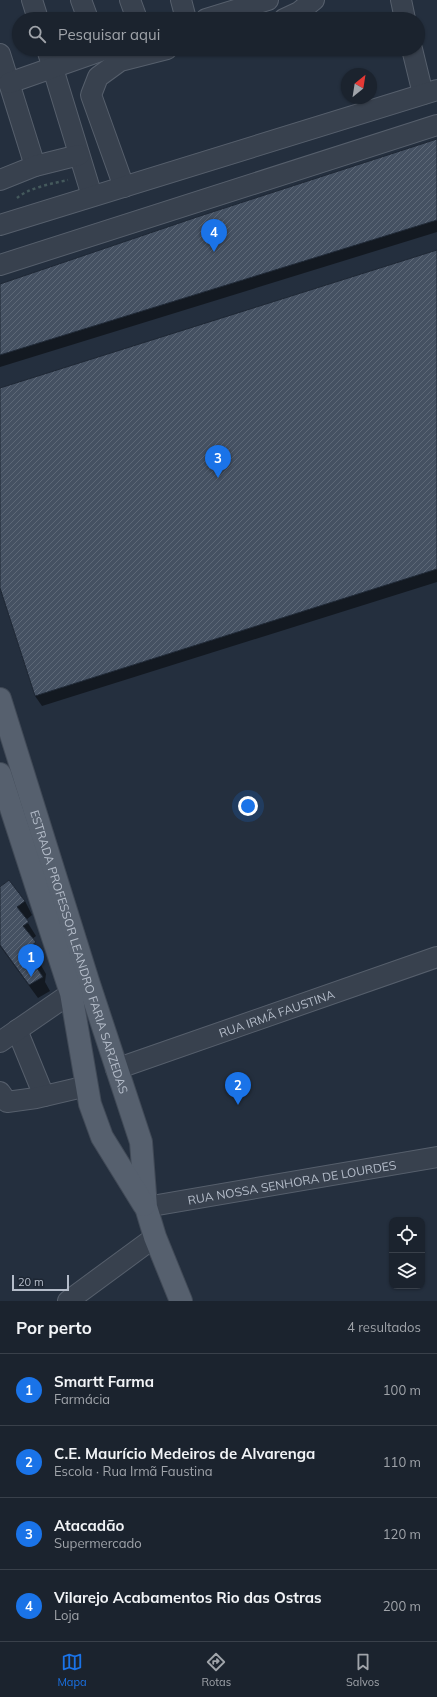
<!DOCTYPE html>
<html lang="pt">
<head>
<meta charset="utf-8">
<style>
  :root { --surface:#1b232e; --page:#242b36; --text:#f1f3f6; --muted:#a0a4aa; --line:#39404a; --accent:#1a73e8 }
  body { margin:0; font-family:Mulish,sans-serif; background:var(--page); color:var(--text) }
  .controls { position:absolute; right:12px; bottom:12px; display:grid; overflow:hidden; border-radius:8px; box-shadow:0 1px 3px #0004 }
  .controls button { width:36px; height:36px; display:grid; place-items:center; padding:0; border:0; border-bottom:1px solid var(--line); background:var(--surface); color:var(--text); font:20px sans-serif }
  .compass { position:absolute; left:341px; top:68px; width:36px; height:36px; border-radius:50%; background:var(--surface); box-shadow:0 1px 3px #0004; rotate:30deg }
  .scale { position:absolute; left:12px; bottom:10px; width:57px; box-sizing:border-box; padding-left:4px; border:2px solid #b4bcc9; border-top:0; font-size:11px; line-height:14px; white-space:nowrap; color:#b4bcc9; -webkit-text-stroke:3px #1d2633; paint-order:stroke }
  .you { position:absolute; left:248px; top:806px; width:14px; height:14px; margin:-10px; border:3px solid #fff; border-radius:50%; background:#1a73e8; box-shadow:0 0 0 6px #1a73e833 }
  .badge { display:grid; place-items:center; width:26px; height:26px; border-radius:50%; background:var(--accent); color:#fff; font-size:13px; font-weight:700 }
  .pin { position:absolute; translate:-50% -33px; filter:drop-shadow(0 1px 2px #0008) }
  .pin::after { content:''; position:absolute; top:21px; width:14px; height:12px; background:inherit; clip-path:polygon(0 0,100% 0,50% 100%) }
  .list { margin:0; padding:0; list-style:none }
  h2 { display:flex; justify-content:space-between; align-items:center; height:52px; margin:0; padding:0 16px; font-size:17px }
  h2 small { font-size:13px; font-weight:400; color:var(--muted) }
  .list li { display:grid; grid-template-columns:26px 1fr auto; gap:12px; align-items:center; box-sizing:border-box; height:72px; padding:0 16px; border-top:1px solid var(--line) }
  .list b { display:block; font-size:15px; white-space:nowrap }
  .list p { margin:0; font-size:13px; white-space:nowrap; color:var(--muted) }
  .list em { font-size:13px; font-style:normal; color:var(--muted) }
  .icon { flex:none; width:22px; height:22px; fill:none; stroke:currentColor; stroke-width:2; stroke-linecap:round; stroke-linejoin:round }
  .map { position:relative; flex:none; width:437px; height:1301px; overflow:hidden }
  .search { position:absolute; background:var(--surface); box-shadow:0 1px 3px #0004; left:12px; right:12px; top:12px; height:44px; display:flex; align-items:center; gap:10px; box-sizing:border-box; padding:0 14px; border-radius:22px; color:var(--muted); font-size:15px }
  .sheet { height:340px; background:var(--surface) }
  nav { display:flex; justify-content:space-around; align-items:center; box-sizing:border-box; height:56px; border-top:1px solid var(--line); background:var(--surface); font-size:11px; color:var(--muted) }
  nav a { display:grid; justify-items:center; gap:2px }
  nav .on { color:var(--accent) }
  .map>svg:first-child { display:block }
</style>
</head>
<body>
<div class="map">
<svg width="437" height="1301" viewBox="0 0 437 1301">
  <defs>
    <pattern id="building-hatch" width="6" height="6" patternUnits="userSpaceOnUse"><rect width="6" height="6" fill="#455162"/><path d="M-1 1l2-2M0 6l6-6M5 7l2-2" fill="none" stroke="#5d6877"/></pattern>
  </defs>
  <rect width="100%" height="100%" fill="#242f3e"/>
  <g fill="#0007">
    <polygon points="437,140 437,232 0,367 0,285"/>
    <polygon points="437,251 437,582 42,706 35,696 0,585 0,389"/>
    <polygon points="9,882 25,901 32,915 26,920 36,936 32,939 43,956 38,960 46,974 45,982 50,991 38,998 0,946 0,888"/>
  </g>
  <g fill="url(#building-hatch)" stroke="#1f2835">
    <polygon points="437,139 437,220 0,355 0,284 197,217"/>
    <polygon points="437,250 437,569 35,696 0,588 0,388"/>
    <polygon points="9,880 25,901 17,907 29,922 23,926 36,942 31,946 39,959 37,968 43,977 29,985 0,945 0,887"/>
  </g>
  <g fill="none" stroke-linecap="round" stroke-linejoin="round">
    <g stroke="#565f6c" stroke-width="22">
      <g id="minor">
        <polyline points="32,0 38,19"/>
        <polyline points="81,0 88,19"/>
        <polyline points="130,0 137,19"/>
        <polyline points="181,0 186,19"/>
        <polyline points="401,0 405,19"/>
        <polyline points="206,19 268,0"/>
        <polyline points="284,19 299,12 314,0"/>
        <polyline points="47,49 92,196"/>
        <polyline points="412,49 423,94"/>
        <polyline points="0,54 35,166"/>
        <polyline points="9,83 106,49"/>
        <polyline points="0,180 35,166 79,155"/>
        <polyline points="124,187 91,95 98,77 120,61 167,49"/>
        <polyline points="0,225 437,90"/>
        <polyline points="0,265 437,125"/>
        <polyline points="17,1030 44,1096"/>
        <polyline points="0,1042 71,993"/>
        <path id="s1" d="M116,1069L437,957"/>
        <polyline points="0,1092 7,1102 36,1098 87,1086"/>
        <path id="s2" d="M146,1207L437,1157"/>
        <polyline points="68,1301 155,1237"/>
      </g>
    </g>
    <g stroke="#414a57" stroke-width="24">
      <g id="major">
        <path id="s3" d="M0,699L88,981L141,1142L146,1207L155,1237L181,1301"/>
        <polyline points="0,774 71,993 90,1104 102,1137 144,1205"/>
      </g>
    </g>
    <path stroke="#44595c" stroke-width="2.5" stroke-dasharray="3 3" stroke-linecap="butt" d="M17,198C28,188 54,183 68,180"/>
    <use href="#minor" stroke="#38414e" stroke-width="20"/>
    <use href="#major" stroke="#56606e" stroke-width="22"/>
  </g>
  <g text-anchor="middle" dominant-baseline="central" stroke-width="3.5" stroke-linejoin="round" paint-order="stroke">
    <g font-size="12" fill="#b4bcc9" stroke="#1d2633">
      <text stroke="none"><textPath href="#s3" startOffset="265">ESTRADA PROFESSOR LEANDRO FARIA SARZEDAS</textPath></text>
      <text stroke="none"><textPath href="#s1" startOffset="170">RUA IRMÃ FAUSTINA</textPath></text>
      <text stroke="none"><textPath href="#s2" startOffset="148">RUA NOSSA SENHORA DE LOURDES</textPath></text>
    </g>
  </g>
</svg>
<div class="controls">
<button><svg class="icon" aria-label="locate" viewBox="0 0 24 24"><circle cx="12" cy="12" r="6"/><path d="M12 2v4M12 18v4M2 12h4M18 12h4"/></svg></button>
<button><svg class="icon" aria-label="layers" viewBox="0 0 24 24"><path d="M12 4l9 5-9 5-9-5zM3 14l9 5 9-5"/></svg></button>
</div>
<svg class="compass" viewBox="-18 -18 36 36"><path d="M0-13l5 13h-10z" fill="#e53935"/><path d="M0 13l5-13h-10z" fill="#a0a4aa"/></svg>
<div class="scale">20 m</div>
<div class="you"></div>
<div class="pin badge" style="left:31px;top:977px">1</div>
<div class="pin badge" style="left:238px;top:1105px">2</div>
<div class="pin badge" style="left:218px;top:478px">3</div>
<div class="pin badge" style="left:214px;top:252px">4</div>
<div class="search"><svg class="icon" aria-label="search" viewBox="0 0 24 24"><circle cx="10" cy="10" r="6"/><path d="M15 15l6 6"/></svg>Pesquisar aqui</div>
</div>
<section class="sheet">
<h2>Por perto<small>4 resultados</small></h2>
<ul class="list">
<li><span class="badge">1</span><div><b>Smartt Farma</b><p>Farmácia</p></div><em>100 m</em></li>
<li><span class="badge">2</span><div><b>C.E. Maurício Medeiros de Alvarenga</b><p>Escola · Rua Irmã Faustina</p></div><em>110 m</em></li>
<li><span class="badge">3</span><div><b>Atacadão</b><p>Supermercado</p></div><em>120 m</em></li>
<li><span class="badge">4</span><div><b>Vilarejo Acabamentos Rio das Ostras</b><p>Loja</p></div><em>200 m</em></li>
</ul>
</section>
<nav>
<a class="on"><svg class="icon" aria-label="map" viewBox="0 0 24 24"><path d="M3 6l6-2 6 2 6-2v14l-6 2-6-2-6 2zM9 4v14M15 6v14"/></svg>Mapa</a>
<a><svg class="icon" aria-label="directions" viewBox="0 0 24 24"><path d="M12 3l9 9-9 9-9-9zM9 14v-3h6M13 9l2 2-2 2"/></svg>Rotas</a>
<a><svg class="icon" aria-label="saved" viewBox="0 0 24 24"><path d="M7 4h10v16l-5-4-5 4z"/></svg>Salvos</a>
</nav>
</body>
</html>
